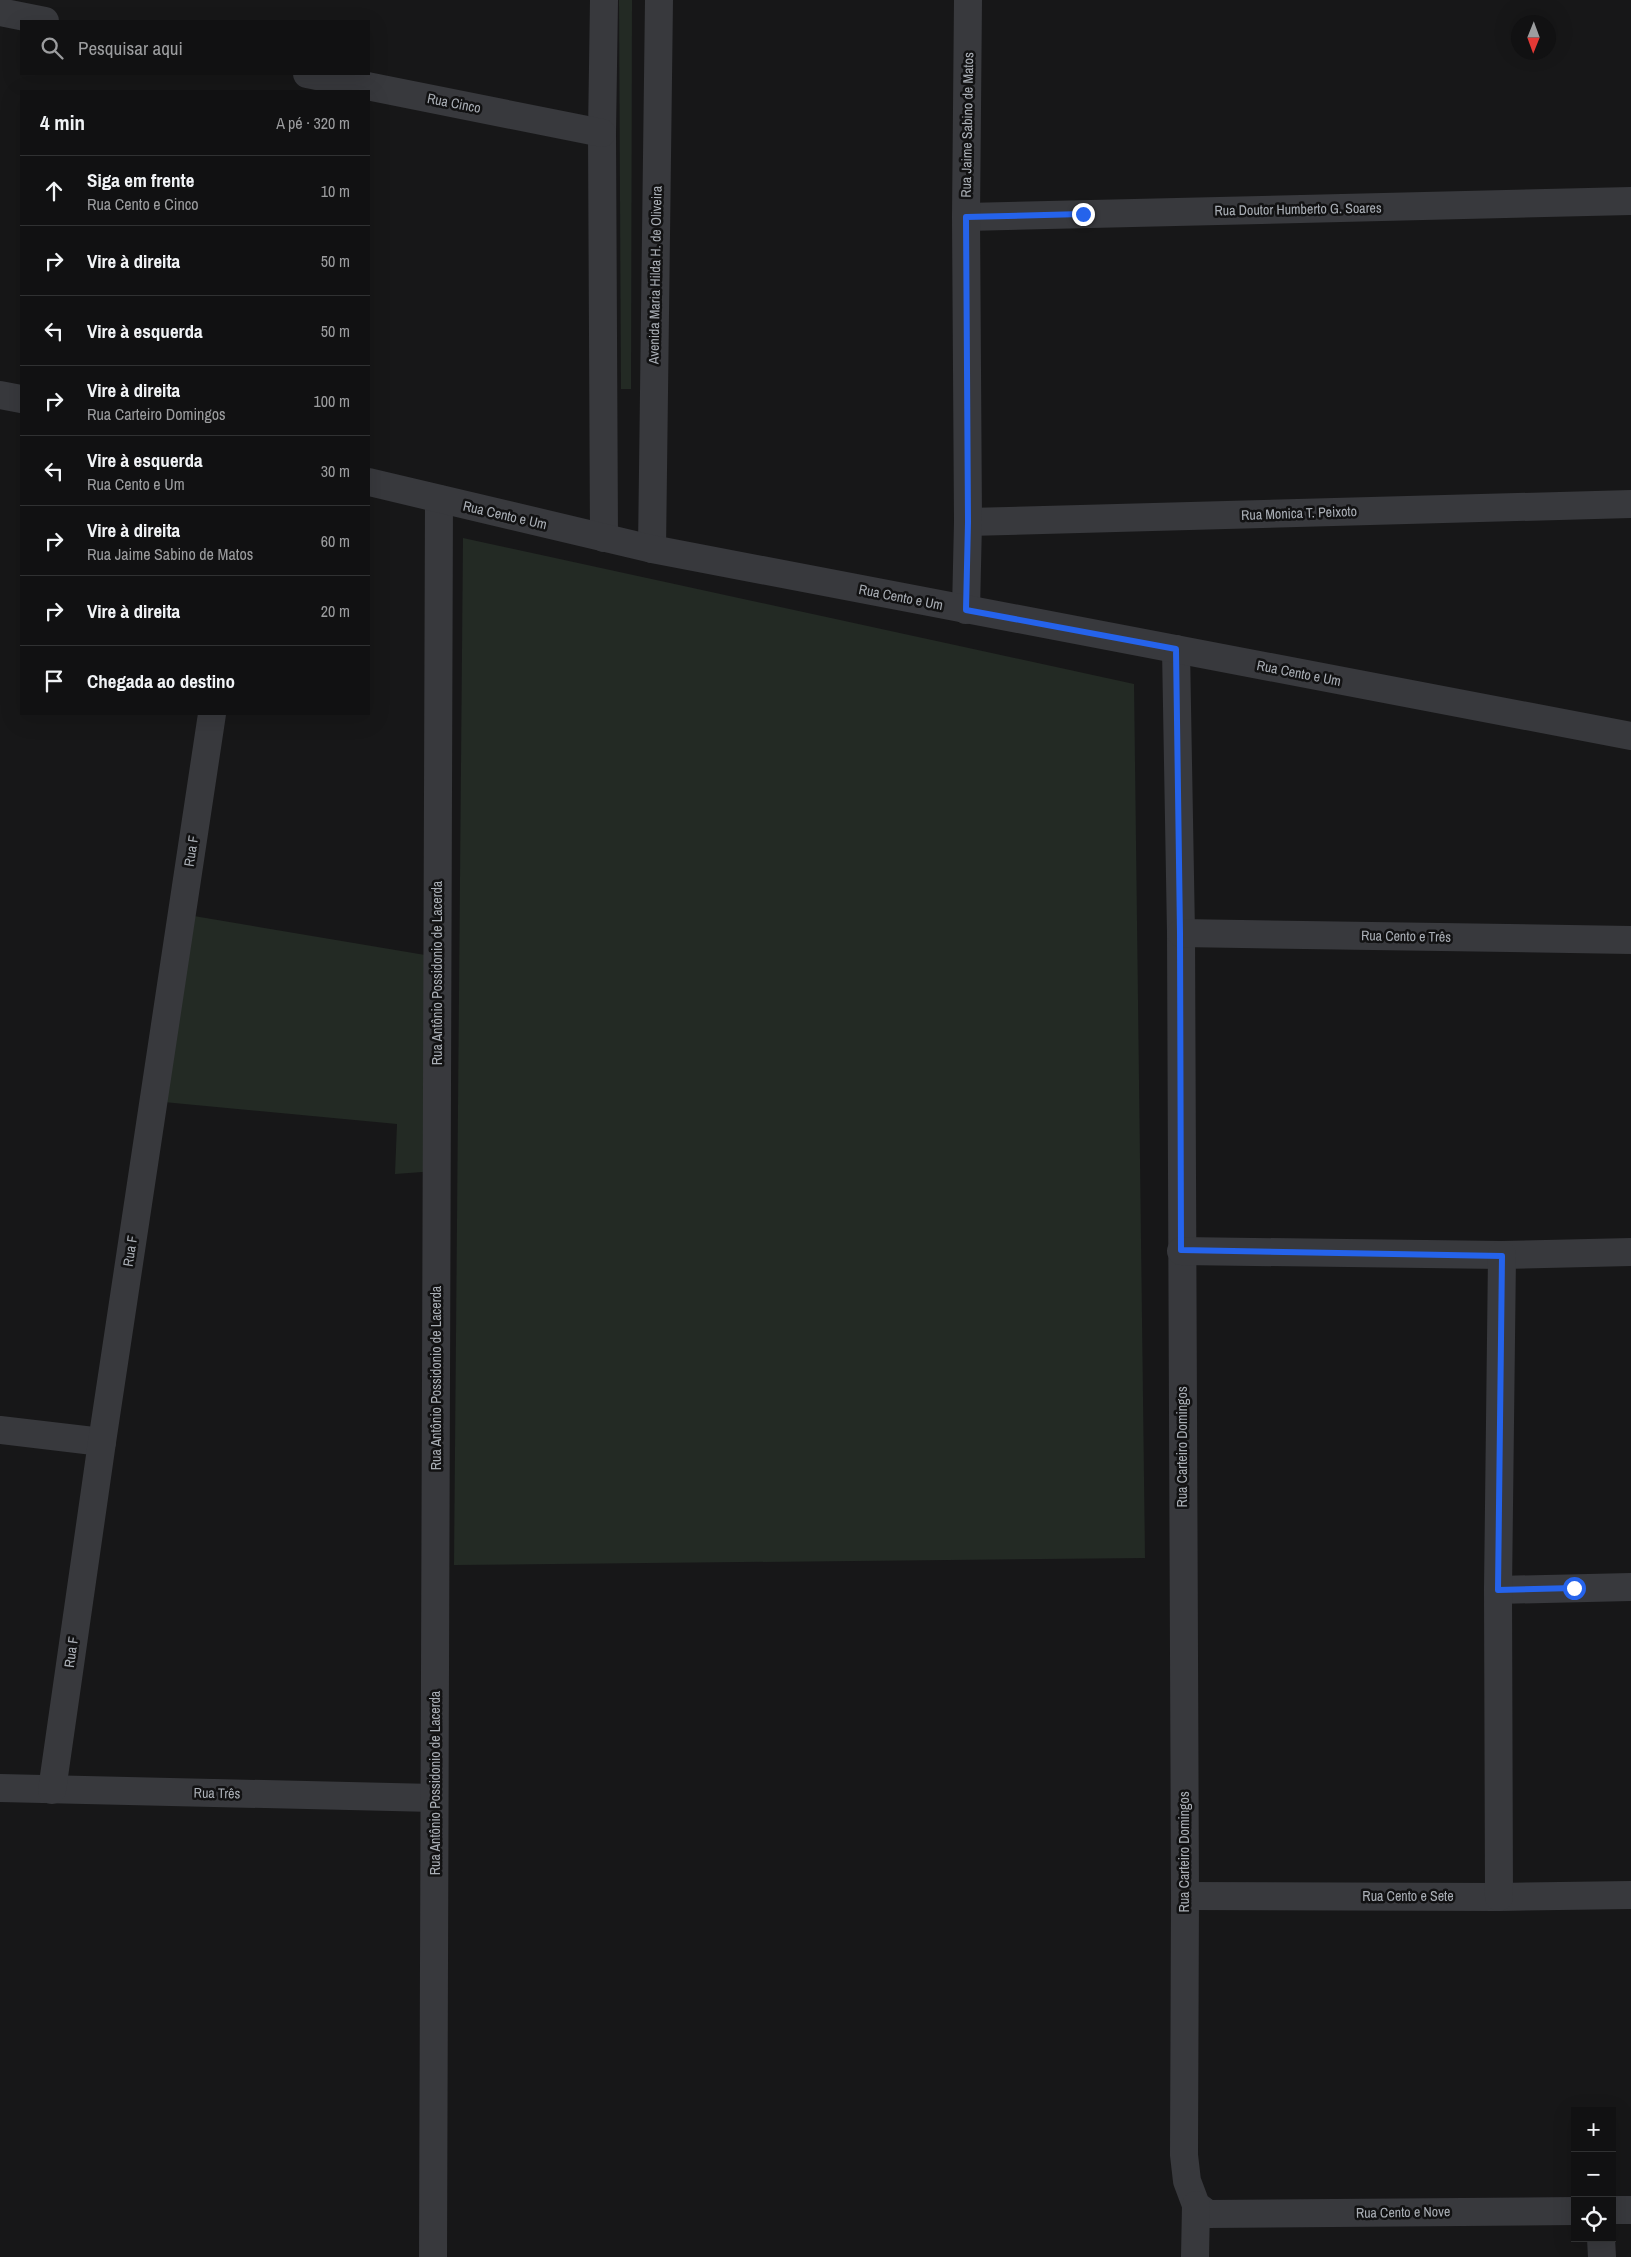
<!DOCTYPE html>
<html lang="pt">
<head>
<meta charset="utf-8">
<style>
  :root { --surface:#111112; --page:#1e1f20; --text:#f1f3f6; --muted:#9c9d9f; --line:#303132 }
  body { margin:0; font-family:"Archivo Narrow",sans-serif; background:var(--page); color:var(--text) }
  .controls { position:absolute; right:15px; bottom:15px; display:grid; overflow:hidden; border-radius:0px; box-shadow:0 5px 20px #0002 }
  .controls button { width:45px; height:45px; display:grid; place-items:center; padding:0; border:0; border-bottom:1px solid var(--line); background:var(--surface); color:var(--text); font:25px sans-serif }
  .compass { position:absolute; left:1511px; top:15px; width:45px; height:45px; border-radius:50%; background:var(--surface); box-shadow:0 5px 20px #0002; rotate:181deg }
  .stop { position:absolute; width:15px; height:15px; margin:-11px; border:4px solid #2563eb; border-radius:50%; background:#fff }
  .stop.end { background:#2563eb; border-color:#fff; box-shadow:0 1px 5px #0008 }
  .list { margin:0; padding:0; list-style:none }
  h2 { display:flex; justify-content:space-between; align-items:center; height:65px; margin:0; padding:0 20px; font-size:21px }
  h2 small { font-size:16px; font-weight:400; color:var(--muted) }
  .list li { display:grid; grid-template-columns:32px 1fr auto; gap:15px; align-items:center; box-sizing:border-box; height:70px; padding:0 20px; border-top:1px solid var(--line) }
  .list b { display:block; font-size:19px; white-space:nowrap }
  .list p { margin:0; font-size:16px; white-space:nowrap; color:var(--muted) }
  .list em { font-size:16px; font-style:normal; color:var(--muted) }
  .icon { flex:none; width:28px; height:28px; fill:none; stroke:currentColor; stroke-width:2; stroke-linecap:round; stroke-linejoin:round }
  .map { position:relative; flex:none; width:1631px; height:2257px; overflow:hidden }
  .search { position:absolute; background:var(--surface); box-shadow:0 5px 20px #0002; left:20px; top:20px; width:350px; height:55px; display:flex; align-items:center; gap:12px; box-sizing:border-box; padding:0 18px; border-radius:0px; color:var(--muted); font-size:19px }
  .panel { position:absolute; background:var(--surface); box-shadow:0 5px 20px #0002; left:20px; top:90px; width:350px; height:625px; border-radius:0px }
  .map>svg:first-child { display:block }
</style>
</head>
<body>
<div class="map">
<svg width="1631" height="2257" viewBox="0 0 1631 2257">
  <rect width="100%" height="100%" fill="#171718"/>
  <g fill="#232a24">
    <polygon points="619,0 632,0 631,389 621,389"/>
    <polygon points="463,538 1134,684 1145,1558 454,1565"/>
    <polygon points="182,914 437,957 436,1171 395,1174 397,1124 153,1101"/>
  </g>
  <g fill="none" stroke-linecap="round" stroke-linejoin="round">
    <g stroke="#38393d" stroke-width="28">
      <polyline points="604,0 602,133 604,538"/>
      <polyline points="0,12 45,21"/>
      <polyline points="307,74 602,133"/>
      <polyline points="966,217 1631,201"/>
      <polyline points="968,522 1631,504"/>
      <polyline points="652,549 659,0"/>
      <polyline points="966,610 968,522 966,217 968,0"/>
      <polyline points="1176,649 1181,933 1185,1896 1184,2155 1187,2181 1196,2205 1208,2214 1575,2211"/>
      <polyline points="1181,933 1631,940"/>
      <polyline points="1181,1251 1502,1255 1631,1252"/>
      <polyline points="0,1430 102,1442"/>
      <polyline points="1498,1590 1631,1587"/>
      <polyline points="0,1788 434,1798"/>
      <polyline points="52,1790 102,1442 212,714"/>
      <polyline points="1185,1896 1499,1897 1631,1895"/>
      <polyline points="1499,1897 1498,1590 1502,1255"/>
      <polyline points="1612,2210 1631,2210"/>
      <polyline points="1601,2238 1602,2257"/>
      <polyline points="433,2257 439,499"/>
      <polyline points="1195,2257 1196,2205"/>
    </g>
    <g stroke="#38393d" stroke-width="28">
      <polyline points="0,395 21,399"/>
      <polyline points="369,482 652,549 1631,736"/>
    </g>
  </g>
  <g fill="none" stroke-linecap="round" stroke-linejoin="round">
    <polyline stroke="#2563eb" stroke-width="6" points="1083,214 966,217 968,522 966,610 1176,649 1180,933 1181,1250 1502,1256 1498,1590 1574,1588"/>
  </g>
  <g text-anchor="middle" dominant-baseline="central" stroke-width="5" stroke-linejoin="round" paint-order="stroke">
    <g font-size="14" fill="#aaafb6" stroke="#121213">
      <text transform="translate(454 103) rotate(11)">Rua Cinco</text>
      <text transform="translate(967 125) rotate(-89)">Rua Jaime Sabino de Matos</text>
      <text transform="translate(1298 209) rotate(-1)">Rua Doutor Humberto G. Soares</text>
      <text transform="translate(655 275) rotate(-89)">Avenida Maria Hilda H. de Oliveira</text>
      <text transform="translate(1299 513) rotate(-2)">Rua Monica T. Peixoto</text>
      <text transform="translate(505 515) rotate(13)">Rua Cento e Um</text>
      <text transform="translate(901 597) rotate(11)">Rua Cento e Um</text>
      <text transform="translate(1299 673) rotate(11)">Rua Cento e Um</text>
      <text transform="translate(191 851) rotate(-81)">Rua F</text>
      <text transform="translate(1406 936) rotate(1)">Rua Cento e Três</text>
      <text transform="translate(437 973) rotate(-90)">Rua Antônio Possidonio de Lacerda</text>
      <text transform="translate(130 1251) rotate(-81)">Rua F</text>
      <text transform="translate(436 1378) rotate(-90)">Rua Antônio Possidonio de Lacerda</text>
      <text transform="translate(1182 1447) rotate(-90)">Rua Carteiro Domingos</text>
      <text transform="translate(71 1652) rotate(-82)">Rua F</text>
      <text transform="translate(435 1783) rotate(-90)">Rua Antônio Possidonio de Lacerda</text>
      <text transform="translate(217 1793) rotate(1)">Rua Três</text>
      <text transform="translate(1184 1852) rotate(-90)">Rua Carteiro Domingos</text>
      <text x="1408" y="1896">Rua Cento e Sete</text>
      <text transform="translate(1403 2212) rotate(-1)">Rua Cento e Nove</text>
    </g>
  </g>
</svg>
<div class="controls">
<button>+</button>
<button>−</button>
<button><svg class="icon" aria-label="locate" viewBox="0 0 24 24"><circle cx="12" cy="12" r="6"/><path d="M12 2v4M12 18v4M2 12h4M18 12h4"/></svg></button>
</div>
<svg class="compass" viewBox="-18 -18 36 36"><path d="M0-13l5 13h-10z" fill="#e53935"/><path d="M0 13l5-13h-10z" fill="#9c9d9f"/></svg>
<div class="stop" style="left:1574px;top:1588px"></div>
<div class="stop end" style="left:1083px;top:214px"></div>
<div class="search"><svg class="icon" aria-label="search" viewBox="0 0 24 24"><circle cx="10" cy="10" r="6"/><path d="M15 15l6 6"/></svg>Pesquisar aqui</div>
<section class="panel">
<h2>4 min<small>A pé · 320 m</small></h2>
<ul class="list">
<li><svg class="icon" aria-label="ahead" viewBox="0 0 24 24"><path d="M12 20V5M6 11l6-6 6 6"/></svg><div><b>Siga em frente</b><p>Rua Cento e Cinco</p></div><em>10 m</em></li>
<li><svg class="icon" aria-label="right" viewBox="0 0 24 24"><path d="M7 20v-9h11M14 6l5 5-5 5"/></svg><div><b>Vire à direita</b></div><em>50 m</em></li>
<li><svg class="icon" aria-label="left" viewBox="0 0 24 24"><path d="M17 20v-9H6M10 6l-5 5 5 5"/></svg><div><b>Vire à esquerda</b></div><em>50 m</em></li>
<li><svg class="icon" aria-label="right" viewBox="0 0 24 24"><path d="M7 20v-9h11M14 6l5 5-5 5"/></svg><div><b>Vire à direita</b><p>Rua Carteiro Domingos</p></div><em>100 m</em></li>
<li><svg class="icon" aria-label="left" viewBox="0 0 24 24"><path d="M17 20v-9H6M10 6l-5 5 5 5"/></svg><div><b>Vire à esquerda</b><p>Rua Cento e Um</p></div><em>30 m</em></li>
<li><svg class="icon" aria-label="right" viewBox="0 0 24 24"><path d="M7 20v-9h11M14 6l5 5-5 5"/></svg><div><b>Vire à direita</b><p>Rua Jaime Sabino de Matos</p></div><em>60 m</em></li>
<li><svg class="icon" aria-label="right" viewBox="0 0 24 24"><path d="M7 20v-9h11M14 6l5 5-5 5"/></svg><div><b>Vire à direita</b></div><em>20 m</em></li>
<li><svg class="icon" aria-label="arrive" viewBox="0 0 24 24"><path d="M6 21V4h12l-3 4 3 4H6"/></svg><div><b>Chegada ao destino</b></div></li>
</ul>
</section>
</div>
</body>
</html>
